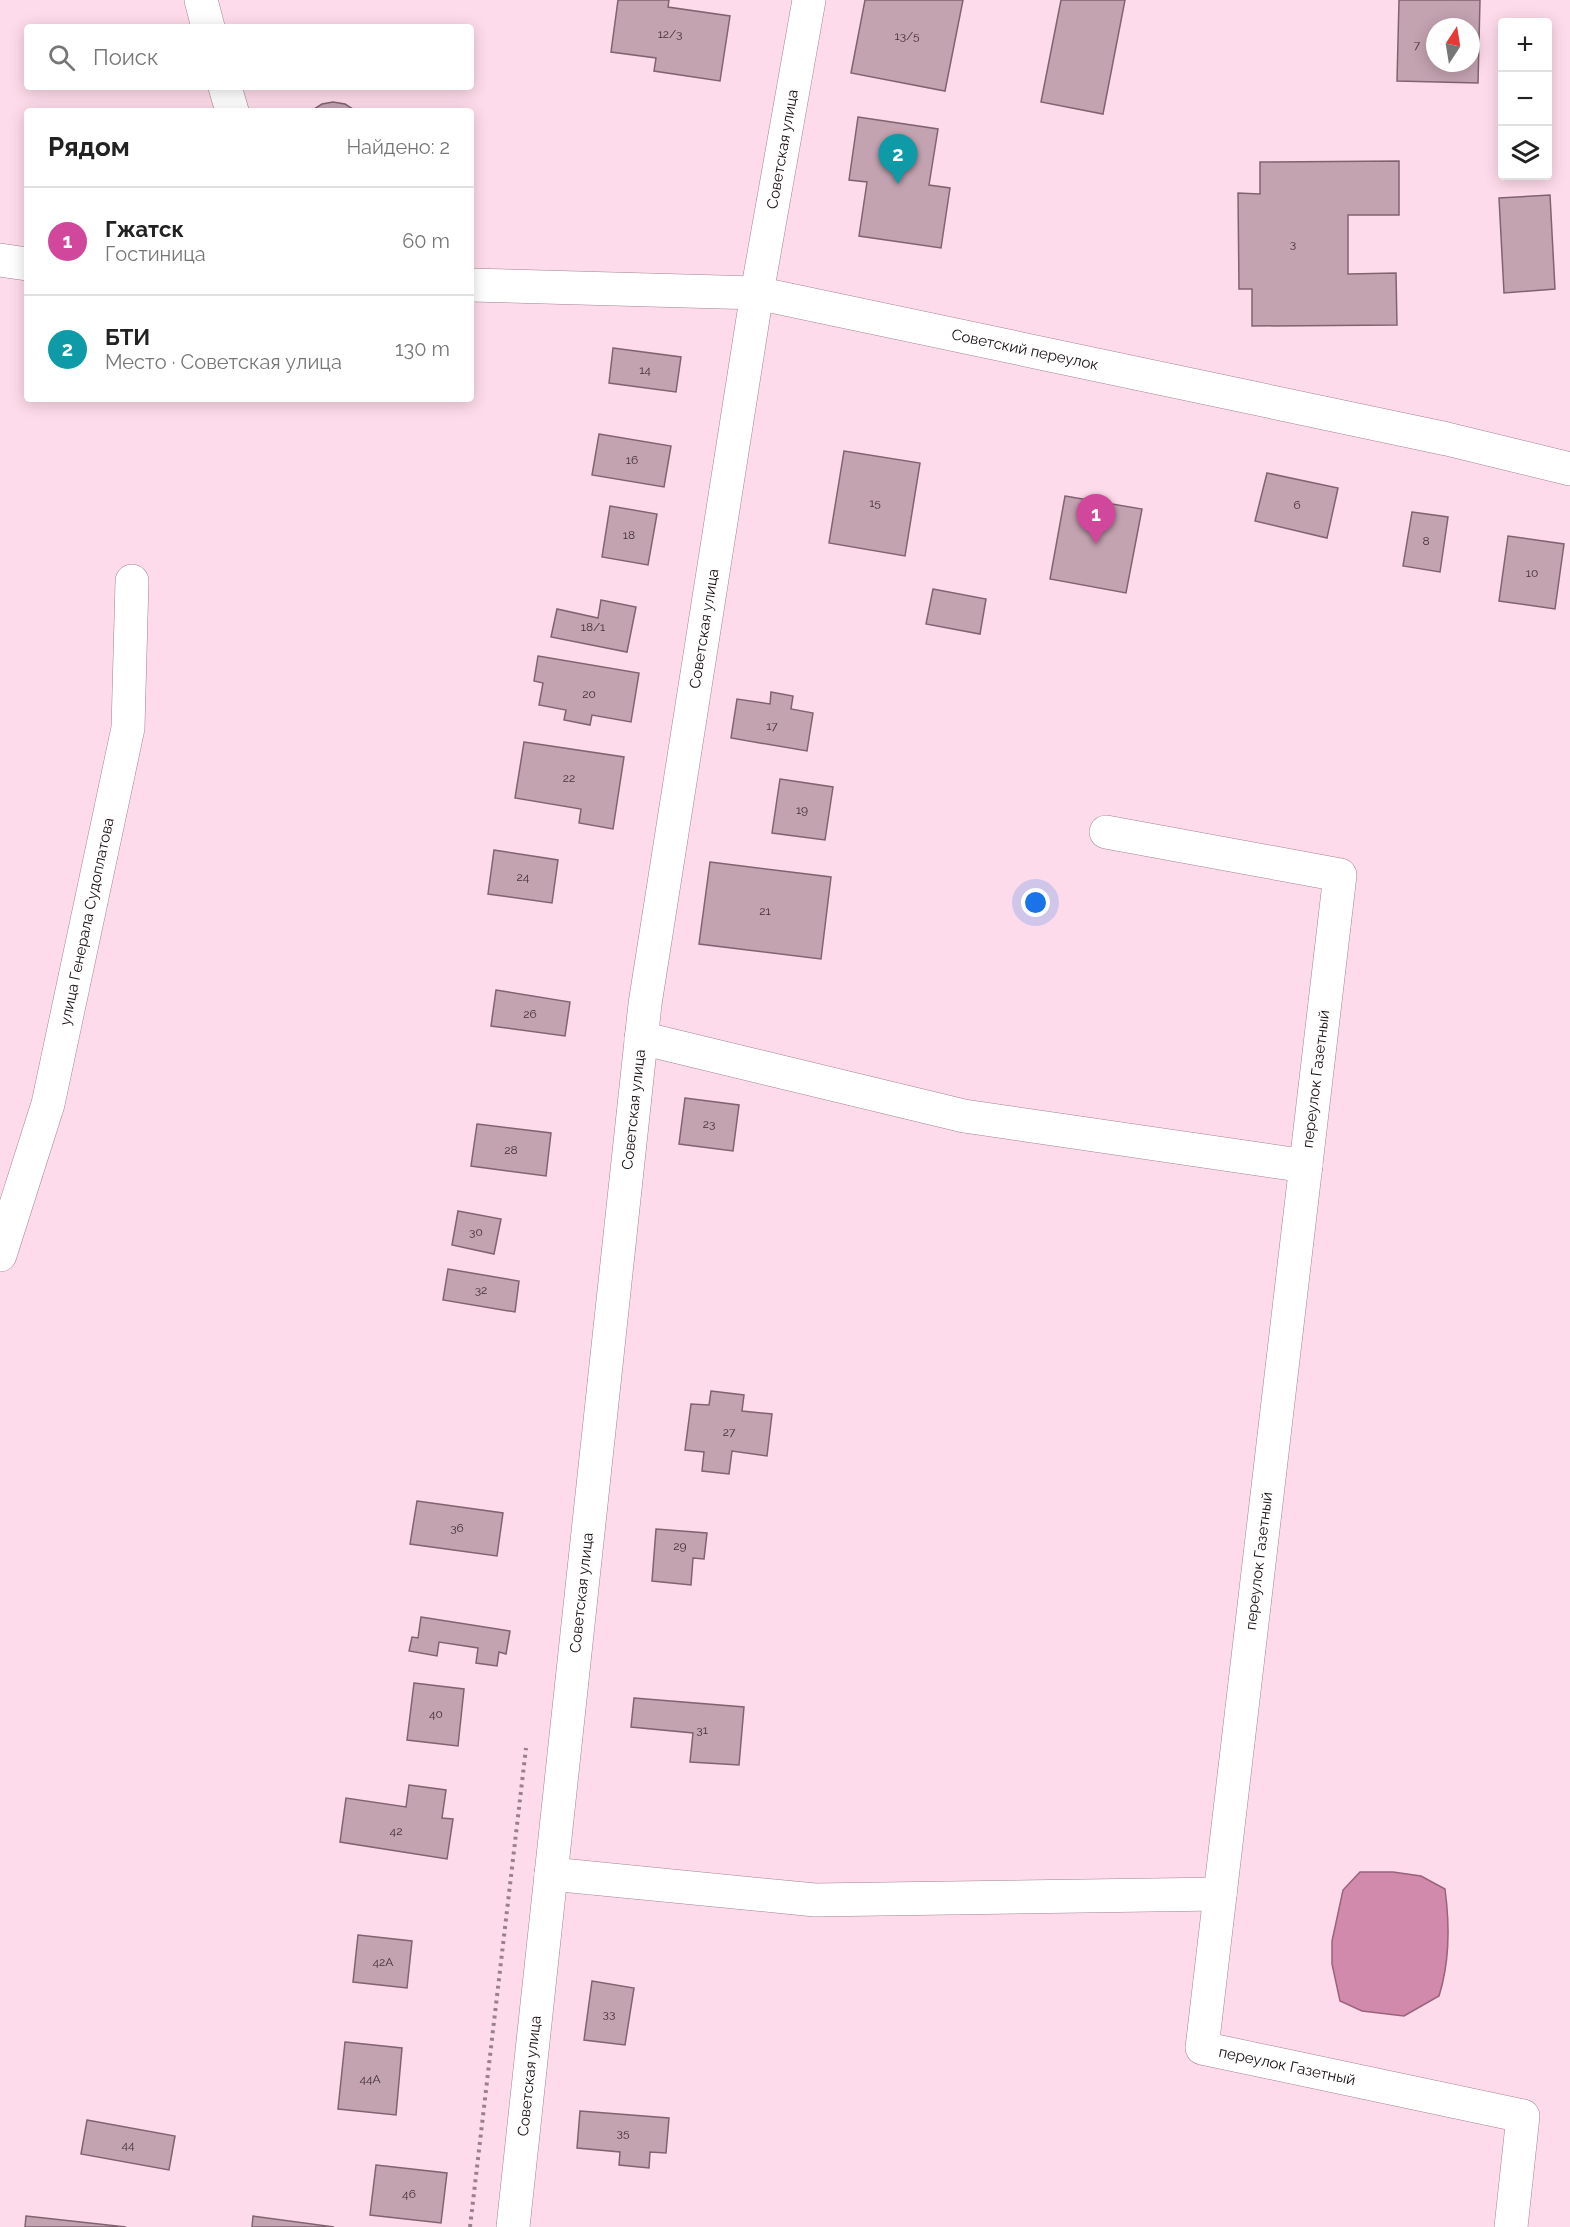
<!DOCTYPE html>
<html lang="ru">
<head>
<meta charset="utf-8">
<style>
  :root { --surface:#fff; --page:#f2f2f2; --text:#222; --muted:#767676; --line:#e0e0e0; --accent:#2a6855 }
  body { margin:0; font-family:Raleway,sans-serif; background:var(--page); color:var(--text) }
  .controls { position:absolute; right:18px; top:18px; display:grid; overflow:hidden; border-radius:6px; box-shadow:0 3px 15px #0003 }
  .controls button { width:54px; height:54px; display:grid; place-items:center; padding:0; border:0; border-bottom:2px solid var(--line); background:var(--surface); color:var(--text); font:30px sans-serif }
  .compass { position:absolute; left:1426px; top:18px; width:54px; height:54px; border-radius:50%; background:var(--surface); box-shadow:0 3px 15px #0003; rotate:12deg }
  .you { position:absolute; left:1036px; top:903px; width:21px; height:21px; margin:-15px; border:4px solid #fff; border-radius:50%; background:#1a73e8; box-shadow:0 0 0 9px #1a73e833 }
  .badge { display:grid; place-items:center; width:39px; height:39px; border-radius:50%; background:var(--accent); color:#fff; font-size:20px; font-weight:700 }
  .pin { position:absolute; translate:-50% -50px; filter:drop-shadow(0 2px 3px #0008) }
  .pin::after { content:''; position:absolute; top:32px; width:21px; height:18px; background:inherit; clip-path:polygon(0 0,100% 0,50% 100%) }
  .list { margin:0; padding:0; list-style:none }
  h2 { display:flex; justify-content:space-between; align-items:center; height:78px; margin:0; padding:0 24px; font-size:26px }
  h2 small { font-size:20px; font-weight:400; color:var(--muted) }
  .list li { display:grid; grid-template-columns:39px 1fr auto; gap:18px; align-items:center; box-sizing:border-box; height:108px; padding:0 24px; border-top:2px solid var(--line) }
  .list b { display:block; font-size:22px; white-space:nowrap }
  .list p { margin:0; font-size:20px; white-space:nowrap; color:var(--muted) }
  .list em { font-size:20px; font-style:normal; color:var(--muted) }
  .icon { flex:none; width:33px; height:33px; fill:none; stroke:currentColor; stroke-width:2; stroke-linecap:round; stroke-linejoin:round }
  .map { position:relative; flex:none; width:1570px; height:2227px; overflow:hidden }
  .search { position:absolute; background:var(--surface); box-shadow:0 3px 15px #0003; left:24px; top:24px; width:450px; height:66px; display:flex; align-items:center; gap:15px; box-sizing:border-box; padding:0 21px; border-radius:6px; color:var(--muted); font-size:22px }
  .panel { position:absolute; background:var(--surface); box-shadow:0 3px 15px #0003; left:24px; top:108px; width:450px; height:294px; border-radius:6px }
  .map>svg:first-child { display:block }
</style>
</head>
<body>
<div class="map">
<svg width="1570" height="2227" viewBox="0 0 1570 2227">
  <rect width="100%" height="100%" fill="#fedbea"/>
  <path fill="#d189ac" stroke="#99637d" stroke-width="1.5" d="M1360,1872H1393L1421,1876L1445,1889C1450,1926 1450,1961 1439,1996L1404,2016L1362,2011L1340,2001L1332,1964V1941L1343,1890Z"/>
  <g fill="#c4a3b1" stroke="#816370" stroke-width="1.5" fill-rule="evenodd">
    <polygon points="618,0 669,0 668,7 730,16 720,81 654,71 656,58 611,52"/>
    <polygon points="865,0 963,0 945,91 851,73"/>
    <polygon points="1061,0 1125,0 1103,114 1041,102"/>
    <path d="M1399,0H1480L1478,83L1397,81ZM1435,27H1471V63H1435Z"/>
    <polygon points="333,102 345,104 356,111 311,111 322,104"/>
    <polygon points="858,117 938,129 929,185 950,188 941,248 859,236 867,182 849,180"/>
    <polygon points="1399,161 1399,215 1348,215 1348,274 1396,273 1397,325 1252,326 1252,289 1239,289 1238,193 1260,194 1260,162"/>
    <polygon points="1550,195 1555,289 1504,293 1499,198"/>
    <polygon points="613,348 681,357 676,392 609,383"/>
    <polygon points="599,434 671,446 664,487 592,475"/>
    <polygon points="844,451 920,463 905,556 829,543"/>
    <polygon points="1267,473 1338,488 1327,538 1255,521"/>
    <polygon points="1065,496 1142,509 1126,593 1050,579"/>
    <polygon points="610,506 657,514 648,565 602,557"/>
    <polygon points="1412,512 1448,517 1440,572 1403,566"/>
    <polygon points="1508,536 1564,544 1555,609 1499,601"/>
    <polygon points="933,589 986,599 980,634 926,624"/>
    <polygon points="601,600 636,607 627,652 551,637 557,609 598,618"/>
    <polygon points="538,656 639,673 631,722 592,715 590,725 564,720 566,710 539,705 543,683 534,681"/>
    <polygon points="771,692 793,696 791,709 813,713 807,751 731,738 737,699 770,704"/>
    <polygon points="524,742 624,757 613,829 579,823 581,809 515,798"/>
    <polygon points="780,779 833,787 825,840 772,833"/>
    <polygon points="494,850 558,860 552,903 488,894"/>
    <polygon points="710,862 831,877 821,959 699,944"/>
    <polygon points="496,990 570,1002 565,1036 491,1026"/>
    <polygon points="685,1098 739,1105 733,1151 679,1144"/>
    <polygon points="477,1124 551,1133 546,1176 471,1166"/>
    <polygon points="458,1211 501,1219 494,1254 452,1245"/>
    <polygon points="448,1269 519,1281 515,1312 443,1300"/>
    <polygon points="711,1391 744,1395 742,1411 772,1414 767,1456 732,1451 729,1474 702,1471 704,1452 685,1450 691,1404 709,1405"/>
    <polygon points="417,1501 503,1513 497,1556 410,1544"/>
    <polygon points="656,1529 707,1533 704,1559 693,1558 691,1585 652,1581"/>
    <polygon points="421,1617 510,1631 506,1654 499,1652 497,1666 476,1663 478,1648 439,1642 437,1656 409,1651 412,1637 418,1638"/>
    <polygon points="414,1683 464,1689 458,1746 407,1740"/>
    <polygon points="634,1698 744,1707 739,1765 690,1762 693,1733 631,1727"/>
    <polygon points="409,1785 446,1790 442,1818 453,1819 447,1859 340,1842 346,1798 406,1807"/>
    <polygon points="358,1935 412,1941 407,1988 353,1982"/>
    <polygon points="592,1981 634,1988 625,2045 584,2040"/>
    <polygon points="345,2042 402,2048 396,2115 338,2109"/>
    <polygon points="580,2111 669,2118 666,2153 650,2152 649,2168 619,2165 620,2152 577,2148"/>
    <polygon points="87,2120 175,2136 169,2170 81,2154"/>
    <polygon points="376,2165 447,2173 441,2223 370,2215"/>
    <polygon points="26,2216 126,2227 25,2227"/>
    <polygon points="253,2216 334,2227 252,2227"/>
  </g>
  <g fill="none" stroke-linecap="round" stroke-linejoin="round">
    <g stroke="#a38391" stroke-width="34">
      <g id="minor">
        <polyline points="201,0 208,27"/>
        <polyline points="225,87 232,111"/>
        <polyline points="0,260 27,264"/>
        <path id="s1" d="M471,285L757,293L1447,439L1570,469"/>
        <path id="s2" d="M1106,832L1340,875L1202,2048L1523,2116L1511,2227"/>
        <polyline points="641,1038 964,1116 1306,1166"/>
        <path id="s3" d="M0,1255L48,1104L128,728L132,581"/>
        <polyline points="551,1874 815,1900 1220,1894"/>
      </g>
    </g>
    <g stroke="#a38391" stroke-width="34">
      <g id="major">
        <path id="s4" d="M513,2227L645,1004L757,293L809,0"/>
      </g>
    </g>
    <polyline stroke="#99818b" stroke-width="4" stroke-dasharray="3 4.5" stroke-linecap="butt" points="470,2227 526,1748"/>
    <use href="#minor" stroke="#fff" stroke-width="33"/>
    <use href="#major" stroke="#fff" stroke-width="33"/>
  </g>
  <g text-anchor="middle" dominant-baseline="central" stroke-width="4.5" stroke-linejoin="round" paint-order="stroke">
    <g font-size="12" fill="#413038">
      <text x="670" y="34">12/3</text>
      <text x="907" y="36">13/5</text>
      <text x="1417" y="45">7</text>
      <text x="1293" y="244">3</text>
      <text x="645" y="370">14</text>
      <text x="632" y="460">16</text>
      <text x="875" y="503">15</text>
      <text x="1297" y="505">6</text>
      <text x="629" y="535">18</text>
      <text x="1426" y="541">8</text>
      <text x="1532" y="573">10</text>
      <text x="593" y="627">18/1</text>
      <text x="589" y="694">20</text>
      <text x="772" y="726">17</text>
      <text x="569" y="778">22</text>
      <text x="802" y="810">19</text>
      <text x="523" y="877">24</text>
      <text x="765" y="911">21</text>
      <text x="530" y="1014">26</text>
      <text x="709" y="1124">23</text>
      <text x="511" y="1150">28</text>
      <text x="476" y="1232">30</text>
      <text x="481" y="1290">32</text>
      <text x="729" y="1432">27</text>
      <text x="457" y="1528">36</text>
      <text x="680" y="1546">29</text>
      <text x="436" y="1714">40</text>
      <text x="702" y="1730">31</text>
      <text x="396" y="1831">42</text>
      <text x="383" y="1962">42А</text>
      <text x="609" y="2014">33</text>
      <text x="370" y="2079">44А</text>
      <text x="623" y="2133">35</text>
      <text x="128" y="2145">44</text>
      <text x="409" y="2194">46</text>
    </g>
    <g font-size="15" fill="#150a0f" stroke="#fff">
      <text stroke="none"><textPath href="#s4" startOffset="2096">Советская улица</textPath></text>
      <text stroke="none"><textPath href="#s1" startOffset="560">Советский переулок</textPath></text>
      <text stroke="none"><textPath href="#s4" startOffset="1610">Советская улица</textPath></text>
      <text stroke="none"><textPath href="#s3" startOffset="345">улица Генерала Судоплатова</textPath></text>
      <text transform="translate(1316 1079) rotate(-83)">переулок Газетный</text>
      <text stroke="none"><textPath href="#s4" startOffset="1124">Советская улица</textPath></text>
      <text transform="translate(1259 1561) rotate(-83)">переулок Газетный</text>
      <text stroke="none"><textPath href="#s4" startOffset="638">Советская улица</textPath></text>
      <text stroke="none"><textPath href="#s2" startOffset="1506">переулок Газетный</textPath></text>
      <text stroke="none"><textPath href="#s4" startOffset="152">Советская улица</textPath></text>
    </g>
  </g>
</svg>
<div class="controls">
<button>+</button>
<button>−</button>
<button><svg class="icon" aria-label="layers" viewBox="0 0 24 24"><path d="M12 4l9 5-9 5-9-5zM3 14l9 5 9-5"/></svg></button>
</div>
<svg class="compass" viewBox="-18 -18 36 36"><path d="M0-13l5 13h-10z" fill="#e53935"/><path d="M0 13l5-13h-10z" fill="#767676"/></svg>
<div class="you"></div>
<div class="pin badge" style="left:1096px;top:544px;background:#d1479c">1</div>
<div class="pin badge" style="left:898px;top:184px;background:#0f9aa8">2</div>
<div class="search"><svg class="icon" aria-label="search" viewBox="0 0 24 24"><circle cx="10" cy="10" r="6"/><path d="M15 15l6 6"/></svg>Поиск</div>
<section class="panel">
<h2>Рядом<small>Найдено: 2</small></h2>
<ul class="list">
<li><span class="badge" style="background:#d1479c">1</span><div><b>Гжатск</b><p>Гостиница</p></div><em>60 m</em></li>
<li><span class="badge" style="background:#0f9aa8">2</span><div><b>БТИ</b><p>Место · Советская улица</p></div><em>130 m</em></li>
</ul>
</section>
</div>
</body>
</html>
